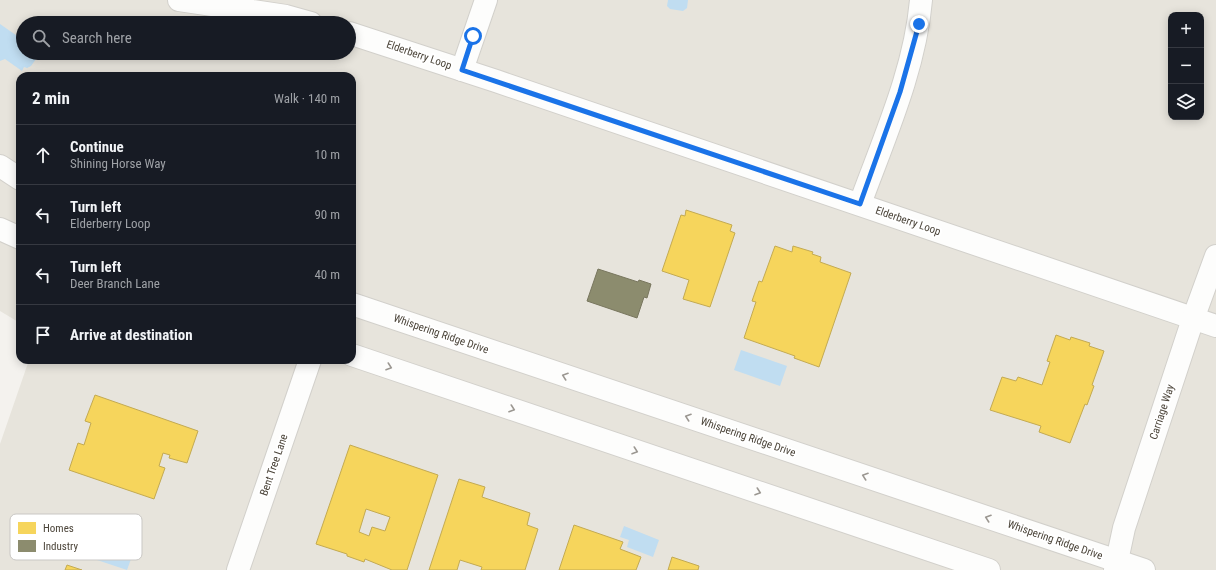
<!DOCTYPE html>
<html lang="en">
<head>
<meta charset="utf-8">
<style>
  :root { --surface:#171b24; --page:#242831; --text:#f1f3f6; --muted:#9ea1a6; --line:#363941 }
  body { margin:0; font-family:"Roboto Condensed",sans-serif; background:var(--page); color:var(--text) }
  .controls { position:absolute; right:12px; top:12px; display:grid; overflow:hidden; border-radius:8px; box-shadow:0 2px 10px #0003 }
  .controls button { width:36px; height:36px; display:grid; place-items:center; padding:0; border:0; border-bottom:1px solid var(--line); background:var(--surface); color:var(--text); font:20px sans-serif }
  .stop { position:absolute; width:12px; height:12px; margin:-9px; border:3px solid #1a73e8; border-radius:50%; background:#fff }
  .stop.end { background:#1a73e8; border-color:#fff; box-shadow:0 1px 4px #0008 }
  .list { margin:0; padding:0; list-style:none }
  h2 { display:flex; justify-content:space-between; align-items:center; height:52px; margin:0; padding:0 16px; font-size:17px }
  h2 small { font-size:13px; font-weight:400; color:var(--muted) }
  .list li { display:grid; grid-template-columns:26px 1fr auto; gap:12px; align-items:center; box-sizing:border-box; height:60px; padding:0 16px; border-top:1px solid var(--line) }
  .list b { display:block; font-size:15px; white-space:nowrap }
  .list p { margin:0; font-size:13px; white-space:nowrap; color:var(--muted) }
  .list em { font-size:13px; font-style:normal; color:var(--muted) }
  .icon { flex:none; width:22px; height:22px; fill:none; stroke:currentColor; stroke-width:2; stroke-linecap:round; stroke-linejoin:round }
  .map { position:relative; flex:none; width:1216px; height:570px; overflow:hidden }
  .search { position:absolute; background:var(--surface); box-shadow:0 2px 10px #0003; left:16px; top:16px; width:340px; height:44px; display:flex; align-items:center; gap:10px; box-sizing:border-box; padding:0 14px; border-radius:22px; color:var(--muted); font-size:15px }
  .panel { position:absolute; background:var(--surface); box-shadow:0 2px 10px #0003; left:16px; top:72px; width:340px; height:292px; border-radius:12px }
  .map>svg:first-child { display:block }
</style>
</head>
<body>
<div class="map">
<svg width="1216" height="570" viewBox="0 0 1216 570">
  <rect width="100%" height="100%" fill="#f4f2ee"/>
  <path fill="#e7e4dc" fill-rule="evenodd" d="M0,0H1216V570H0V444L29,360H352V76H20V323L0,311ZM1171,15H1201V117H1171ZM23,23H349V53H23Z"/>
  <g fill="#c0ddf1">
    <polygon points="668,0 688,0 687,8 683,11 670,9 667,6"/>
    <polygon points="0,24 23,40 23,53 35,53 36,59 31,66 27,68 24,67 22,71 5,59 0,61"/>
    <polygon points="741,350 787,366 780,386 734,370"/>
    <polygon points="624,526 659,540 653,557 627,547 629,540 620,537"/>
    <polygon points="91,529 136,545 127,570 82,555"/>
  </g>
  <g fill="#f6d55c" stroke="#c3aa52" fill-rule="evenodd">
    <polygon points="686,210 732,225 730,231 735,233 710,307 683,299 689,280 662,271 681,215 685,216"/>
    <polygon points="775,246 792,252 793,246 813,252 812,254 821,257 820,262 851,273 819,367 794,358 795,356 744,338 756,302 752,301 759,281 762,282"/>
    <polygon points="1056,335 1070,340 1071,337 1090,343 1089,346 1104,351 1092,385 1094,386 1087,405 1085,404 1070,443 1039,432 1041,426 990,410 1002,377 1016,381 1018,377 1042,385 1050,362 1047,361"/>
    <polygon points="95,395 198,431 187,463 169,458 170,455 163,453 159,466 165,468 154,499 69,470 78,443 84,445 91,423 85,421"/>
    <path d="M350,445L438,475L407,570H392L365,559L364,562L347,556V554L316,544ZM366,509L390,517L385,531L372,527L369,536L359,532Z"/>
    <polygon points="459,479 485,487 482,497 530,513 527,525 538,529 525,570 481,570 482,567 460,560 457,570 429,570"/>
    <polygon points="574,525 623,542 620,549 641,557 636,570 559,570"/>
    <polygon points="672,557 699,566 698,570 668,570"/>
    <polygon points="67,565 82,570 65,570"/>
  </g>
  <polygon fill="#8c8c6e" stroke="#78765e" points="598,269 638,282 639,280 651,284 647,298 644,297 637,318 587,301"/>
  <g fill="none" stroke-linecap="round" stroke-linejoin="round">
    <g stroke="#d2d0cb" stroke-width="24">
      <g id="minor">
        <polyline points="179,0 286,16 311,23"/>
        <polyline points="349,33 496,81 1216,326"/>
        <polyline points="462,70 486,0"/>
        <polyline points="0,166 20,179"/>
        <path d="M860,204C884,138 915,70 921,0"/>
        <polyline points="0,229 20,238"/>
        <polyline points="352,304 1144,570"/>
        <polyline points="352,355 989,570"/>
        <polyline points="238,570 310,360"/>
        <polyline points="1115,570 1124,528 1193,319 1216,256"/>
      </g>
    </g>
    <use href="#minor" stroke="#fdfdfc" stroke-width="22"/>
  </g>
  <defs><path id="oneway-chevron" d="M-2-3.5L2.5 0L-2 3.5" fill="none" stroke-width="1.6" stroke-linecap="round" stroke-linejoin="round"/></defs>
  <g stroke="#9b9791">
    <use href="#oneway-chevron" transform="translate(389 367) rotate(19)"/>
    <use href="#oneway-chevron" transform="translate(565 376) rotate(-161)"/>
    <use href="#oneway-chevron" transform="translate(512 409) rotate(19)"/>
    <use href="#oneway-chevron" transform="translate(688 417) rotate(-161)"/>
    <use href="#oneway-chevron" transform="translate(635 451) rotate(19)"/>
    <use href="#oneway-chevron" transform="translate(865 476) rotate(-161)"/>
    <use href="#oneway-chevron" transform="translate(758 492) rotate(19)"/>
    <use href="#oneway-chevron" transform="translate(988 518) rotate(-161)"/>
  </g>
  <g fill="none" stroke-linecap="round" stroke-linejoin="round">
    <polyline stroke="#1a73e8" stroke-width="5" points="473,36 462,70 860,204 900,92 919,24"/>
  </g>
  <g text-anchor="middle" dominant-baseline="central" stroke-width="4" stroke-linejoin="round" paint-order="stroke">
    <g font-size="11" fill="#4b4439" stroke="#fff">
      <text transform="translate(419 55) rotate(19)">Elderberry Loop</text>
      <text transform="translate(908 221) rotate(19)">Elderberry Loop</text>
      <text transform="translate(441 334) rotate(19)">Whispering Ridge Drive</text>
      <text transform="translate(1162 412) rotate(-72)">Carriage Way</text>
      <text transform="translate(748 437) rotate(19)">Whispering Ridge Drive</text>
      <text transform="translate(274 465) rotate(-71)">Bent Tree Lane</text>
      <text transform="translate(1055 540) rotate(19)">Whispering Ridge Drive</text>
    </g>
  </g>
  <rect x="10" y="514" width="132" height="46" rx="6" fill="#fff" stroke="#c9c7c4" stroke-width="1"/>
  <rect x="18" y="522" width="18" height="12" fill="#f6d55c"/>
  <rect x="18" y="540" width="18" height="12" fill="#8c8c6e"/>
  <g font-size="11" fill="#4b4439">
    <text x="43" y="532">Homes</text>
    <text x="43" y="550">Industry</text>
  </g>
</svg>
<div class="controls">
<button>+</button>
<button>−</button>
<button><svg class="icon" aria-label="layers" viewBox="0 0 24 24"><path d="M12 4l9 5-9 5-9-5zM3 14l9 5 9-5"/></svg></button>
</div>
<div class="stop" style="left:473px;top:36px"></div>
<div class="stop end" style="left:919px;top:24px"></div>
<div class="search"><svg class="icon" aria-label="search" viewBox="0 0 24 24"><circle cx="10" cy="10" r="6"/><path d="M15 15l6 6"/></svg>Search here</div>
<section class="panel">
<h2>2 min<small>Walk · 140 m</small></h2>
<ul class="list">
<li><svg class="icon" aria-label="ahead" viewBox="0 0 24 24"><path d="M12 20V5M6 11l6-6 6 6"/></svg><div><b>Continue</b><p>Shining Horse Way</p></div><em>10 m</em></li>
<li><svg class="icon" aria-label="left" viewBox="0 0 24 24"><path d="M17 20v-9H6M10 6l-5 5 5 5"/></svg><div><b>Turn left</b><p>Elderberry Loop</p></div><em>90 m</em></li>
<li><svg class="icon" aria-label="left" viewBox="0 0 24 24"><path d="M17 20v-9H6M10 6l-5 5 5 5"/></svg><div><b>Turn left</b><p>Deer Branch Lane</p></div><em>40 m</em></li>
<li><svg class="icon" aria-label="arrive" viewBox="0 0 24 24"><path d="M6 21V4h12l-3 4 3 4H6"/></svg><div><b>Arrive at destination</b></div></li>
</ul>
</section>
</div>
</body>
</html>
